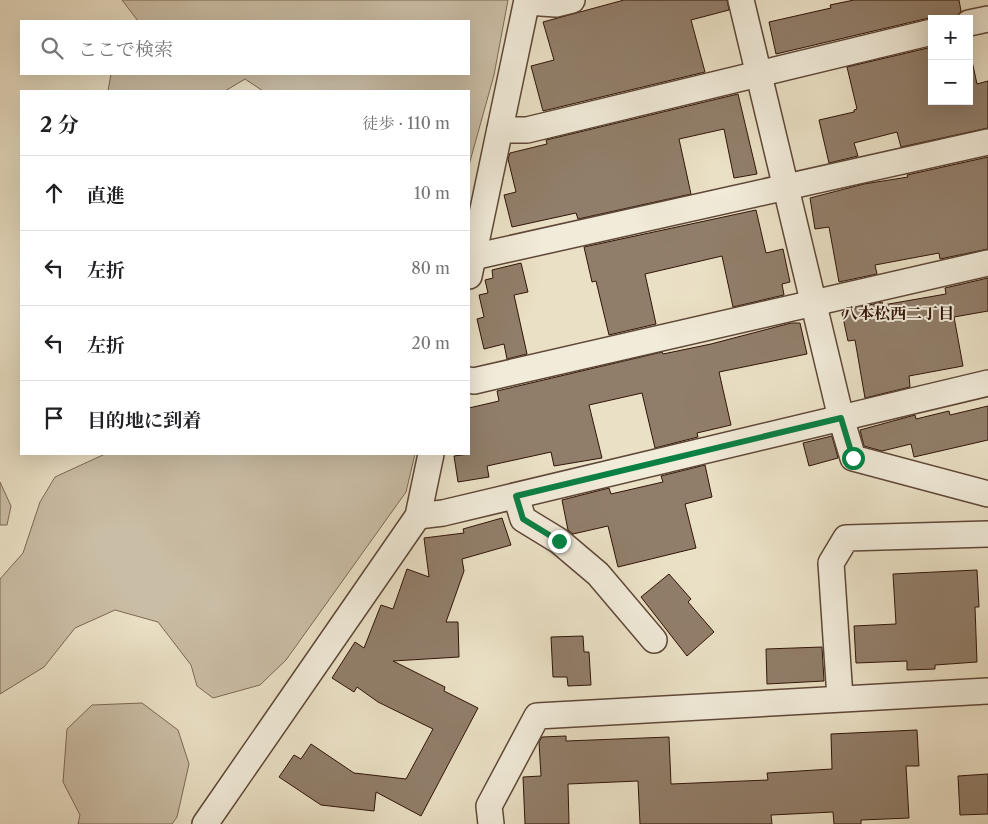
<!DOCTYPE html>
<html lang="ja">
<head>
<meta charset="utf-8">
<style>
  :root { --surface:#fff; --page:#f2f2f2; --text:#202124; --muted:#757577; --line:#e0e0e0 }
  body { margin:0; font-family:"Libre Caslon Text","Noto Serif JP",serif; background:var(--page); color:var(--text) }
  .controls { position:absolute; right:15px; top:15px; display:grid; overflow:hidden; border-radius:0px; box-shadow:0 5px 20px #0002 }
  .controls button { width:45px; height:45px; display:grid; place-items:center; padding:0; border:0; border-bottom:1px solid var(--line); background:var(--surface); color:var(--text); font:25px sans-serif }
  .stop { position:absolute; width:15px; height:15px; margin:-11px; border:4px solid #0b8043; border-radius:50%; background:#fff }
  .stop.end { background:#0b8043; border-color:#fff; box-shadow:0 1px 5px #0008 }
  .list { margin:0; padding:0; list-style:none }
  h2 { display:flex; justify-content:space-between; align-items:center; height:65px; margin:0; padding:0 20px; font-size:21px }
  h2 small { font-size:16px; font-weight:400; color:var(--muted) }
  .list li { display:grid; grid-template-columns:32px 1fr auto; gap:15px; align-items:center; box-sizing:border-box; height:75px; padding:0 20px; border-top:1px solid var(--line) }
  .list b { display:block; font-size:19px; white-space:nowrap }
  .list em { font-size:16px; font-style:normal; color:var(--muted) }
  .icon { flex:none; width:28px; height:28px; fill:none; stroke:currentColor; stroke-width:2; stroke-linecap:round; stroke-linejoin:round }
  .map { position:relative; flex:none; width:988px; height:824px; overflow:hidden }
  .search { position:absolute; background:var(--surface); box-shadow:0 5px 20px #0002; left:20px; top:20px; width:450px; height:55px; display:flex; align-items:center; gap:12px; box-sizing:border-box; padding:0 18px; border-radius:0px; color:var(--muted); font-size:19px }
  .panel { position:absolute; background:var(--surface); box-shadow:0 5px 20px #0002; left:20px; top:90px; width:450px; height:365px; border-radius:0px }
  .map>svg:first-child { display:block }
</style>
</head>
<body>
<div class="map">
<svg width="988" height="824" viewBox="0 0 988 824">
  <rect width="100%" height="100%" fill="#eae0c5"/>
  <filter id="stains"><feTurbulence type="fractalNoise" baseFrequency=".004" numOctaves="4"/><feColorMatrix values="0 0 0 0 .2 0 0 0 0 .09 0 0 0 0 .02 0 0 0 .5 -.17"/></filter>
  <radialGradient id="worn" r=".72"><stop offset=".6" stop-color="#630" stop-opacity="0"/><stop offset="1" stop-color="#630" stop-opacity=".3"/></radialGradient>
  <g fill="#cabda5" stroke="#7d6856">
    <polygon points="122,0 508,0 494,75 469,165 469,91 263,91 245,79 225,91 108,91 111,74 469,74 469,21 138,21"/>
    <polygon points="105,454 415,454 406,492 286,660 260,685 213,698 197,686 191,665 158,622 115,610 75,628 44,667 0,694 0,579 23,553 40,502 55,477"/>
    <polygon points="0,482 11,506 7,525 0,525"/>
    <polygon points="142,703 178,730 189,764 177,817 172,824 78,824 80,815 63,782 67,729 92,705"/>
  </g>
  <g fill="#917e6a" stroke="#301408">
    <polygon points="624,0 727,0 729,10 691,20 705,72 543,111 531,66 554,60 543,22"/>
    <polygon points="854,0 959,0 961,11 955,19 929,18 776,54 769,22 831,8 830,5"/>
    <polygon points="932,47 932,101 969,101 969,47 977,84 988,81 988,128 901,147 897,132 854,143 858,156 829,163 819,120 854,112 854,110 857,109 847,67"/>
    <polygon points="738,94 757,174 734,178 724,129 679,139 691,194 578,219 576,213 512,227 504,195 516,192 508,159 510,153 547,144 546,140"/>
    <polygon points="988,157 988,249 940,259 939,253 875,265 877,274 839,282 829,227 815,229 810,198 864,184 908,177 907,175"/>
    <polygon points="756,210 766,253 783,249 790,282 782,284 784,295 733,307 722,256 645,274 656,324 609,335 596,281 592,282 584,247"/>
    <polygon points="521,263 528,292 514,295 527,354 507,359 504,344 484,349 477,319 484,317 479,295 488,293 485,280 493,278 492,270"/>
    <polygon points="988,278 988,311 954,317 963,366 909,376 910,387 865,398 855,340 848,341 842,313 844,311 882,302 883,305 946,294 945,288"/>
    <polygon points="791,323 800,323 807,354 719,372 731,425 697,433 698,437 655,448 642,393 589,405 602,458 554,466 551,452 487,466 489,477 458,482 454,456 469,454 469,408 499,401 497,391 662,352 663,354 711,344"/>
    <polygon points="988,406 988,440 914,457 911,444 882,451 864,446 860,430 915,415 916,419 949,411 950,415"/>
    <polygon points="832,436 838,458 809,466 803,443"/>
    <polygon points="705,465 712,497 685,504 696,548 618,567 608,526 573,534 568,530 562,500 609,488 611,494 663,482 661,476"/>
    <polygon points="502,518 511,545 462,559 464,571 446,622 458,622 459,657 393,661 445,687 444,691 478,708 421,816 376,792 374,811 321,805 279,777 294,755 301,759 311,744 354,773 406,779 433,729 378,702 357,687 354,692 332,678 355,642 364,648 381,605 393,609 407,569 429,577 424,538 464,533 463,529"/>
    <polygon points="977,570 979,607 975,607 977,662 935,665 935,669 907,670 907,661 856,663 854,626 896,624 893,574"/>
    <polygon points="669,574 691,599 688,602 714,632 687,656 641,597"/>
    <polygon points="583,636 584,652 589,652 591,685 568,686 567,677 553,677 551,637"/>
    <polygon points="822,647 824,681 767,684 766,649"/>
    <polygon points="917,730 919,766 906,766 909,818 861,820 861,824 834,824 833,812 771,815 772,824 640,824 638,781 568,784 569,824 525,824 523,777 541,776 539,742 542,737 566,736 566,741 669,737 671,784 768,780 767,773 832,769 831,734"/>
    <polygon points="988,774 988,814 960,815 958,776"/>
  </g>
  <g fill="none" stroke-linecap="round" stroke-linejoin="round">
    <g stroke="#5e4737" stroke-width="28">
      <g id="street">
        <polyline points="741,0 841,418 853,458 988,494"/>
        <polyline points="527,2 556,4 572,0"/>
        <polyline points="969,23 988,19"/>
        <polyline points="500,130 527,130 932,32"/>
        <polyline points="473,257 988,142"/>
        <polyline points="469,276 527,0"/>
        <polyline points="469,380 474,381 988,263"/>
        <polyline points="516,496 523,519 559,541 598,574 654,640"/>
        <polyline points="418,516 443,513 988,383"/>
        <polyline points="840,698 831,563 846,538 988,534"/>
        <polyline points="205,824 418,516 431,454"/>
        <polyline points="491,824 489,806 537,716 988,691"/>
      </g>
    </g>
    <use href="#street" stroke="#f1ebd9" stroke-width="25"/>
  </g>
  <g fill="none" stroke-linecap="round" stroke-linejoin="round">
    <polyline stroke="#0b8043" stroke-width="6" points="559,541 523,519 516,496 841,418 853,458"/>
  </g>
  <g text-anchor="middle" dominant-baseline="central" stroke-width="4" stroke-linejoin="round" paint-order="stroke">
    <g font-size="16" font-weight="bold" fill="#301408" stroke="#f1ebd9">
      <text x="898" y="313">八本松西二丁目</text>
    </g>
  </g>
  <rect width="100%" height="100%" filter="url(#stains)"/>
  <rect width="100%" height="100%" fill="url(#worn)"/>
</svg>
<div class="controls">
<button>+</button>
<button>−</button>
</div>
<div class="stop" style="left:853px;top:458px"></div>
<div class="stop end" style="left:559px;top:541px"></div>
<div class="search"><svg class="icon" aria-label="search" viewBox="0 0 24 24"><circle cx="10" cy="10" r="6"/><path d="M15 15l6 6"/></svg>ここで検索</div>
<section class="panel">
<h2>2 分<small>徒歩 · 110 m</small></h2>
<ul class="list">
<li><svg class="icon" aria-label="ahead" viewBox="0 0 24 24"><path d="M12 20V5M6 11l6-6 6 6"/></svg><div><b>直進</b></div><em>10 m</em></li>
<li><svg class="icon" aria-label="left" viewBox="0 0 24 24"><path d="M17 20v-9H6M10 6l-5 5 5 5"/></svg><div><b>左折</b></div><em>80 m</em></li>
<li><svg class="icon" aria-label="left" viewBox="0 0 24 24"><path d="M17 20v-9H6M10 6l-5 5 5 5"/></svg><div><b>左折</b></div><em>20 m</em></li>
<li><svg class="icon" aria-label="arrive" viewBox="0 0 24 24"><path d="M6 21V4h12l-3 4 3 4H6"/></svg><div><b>目的地に到着</b></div></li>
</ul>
</section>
</div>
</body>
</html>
